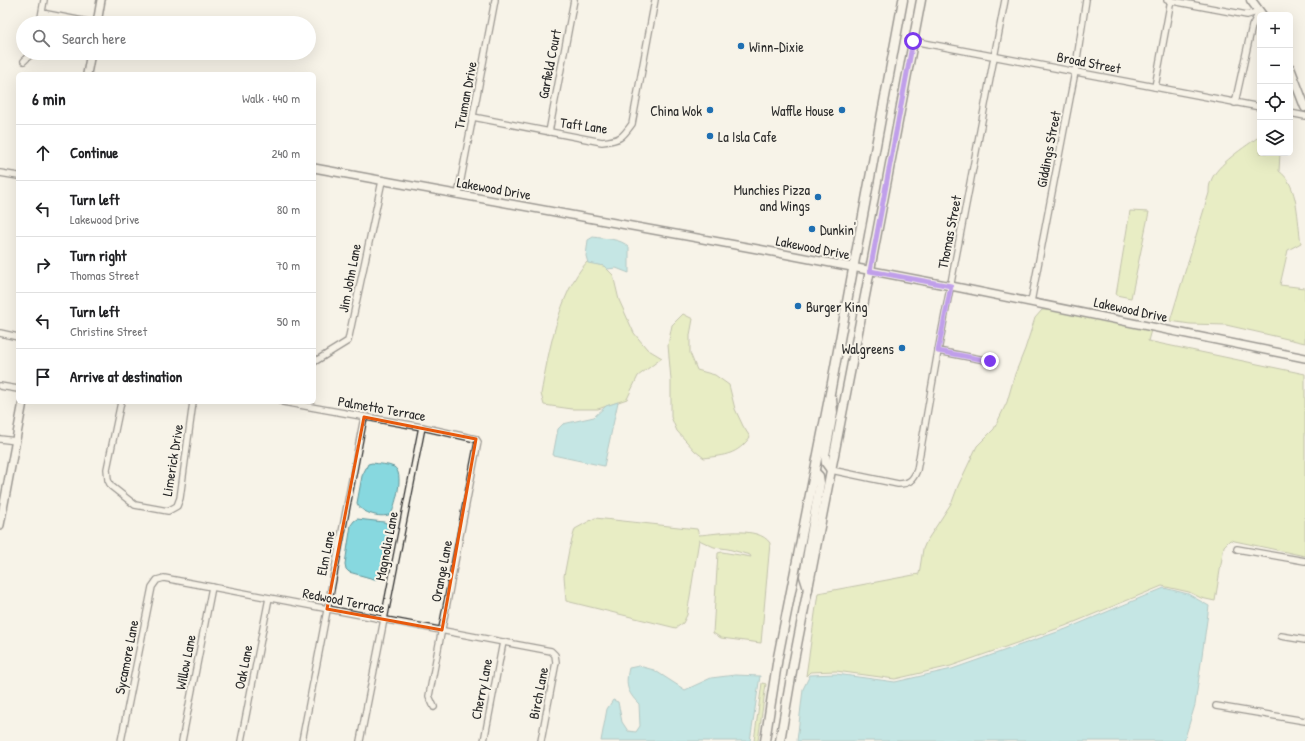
<!DOCTYPE html>
<html lang="en">
<head>
<meta charset="utf-8">
<style>
  :root { --surface:#fff; --page:#f6f6f6; --text:#202124; --muted:#757577; --line:#e0e0e0 }
  body { margin:0; font-family:"Patrick Hand",sans-serif; background:var(--page); color:var(--text) }
  .controls { position:absolute; right:12px; top:12px; display:grid; overflow:hidden; border-radius:6px; box-shadow:0 4px 16px #0002 }
  .controls button { width:36px; height:36px; display:grid; place-items:center; padding:0; border:0; border-bottom:1px solid var(--line); background:var(--surface); color:var(--text); font:20px sans-serif }
  .stop { position:absolute; width:12px; height:12px; margin:-9px; border:3px solid #7c3aed; border-radius:50%; background:#fff }
  .stop.end { background:#7c3aed; border-color:#fff; box-shadow:0 1px 4px #0008 }
  .list { margin:0; padding:0; list-style:none }
  h2 { display:flex; justify-content:space-between; align-items:center; height:52px; margin:0; padding:0 16px; font-size:17px }
  h2 small { font-size:13px; font-weight:400; color:var(--muted) }
  .list li { display:grid; grid-template-columns:26px 1fr auto; gap:12px; align-items:center; box-sizing:border-box; height:56px; padding:0 16px; border-top:1px solid var(--line) }
  .list b { display:block; font-size:15px; white-space:nowrap }
  .list p { margin:0; font-size:13px; white-space:nowrap; color:var(--muted) }
  .list em { font-size:13px; font-style:normal; color:var(--muted) }
  .icon { flex:none; width:22px; height:22px; fill:none; stroke:currentColor; stroke-width:2; stroke-linecap:round; stroke-linejoin:round }
  .map { position:relative; flex:none; width:1305px; height:741px; overflow:hidden }
  .search { position:absolute; background:var(--surface); box-shadow:0 4px 16px #0002; left:16px; top:16px; width:300px; height:44px; display:flex; align-items:center; gap:10px; box-sizing:border-box; padding:0 14px; border-radius:22px; color:var(--muted); font-size:15px }
  .panel { position:absolute; background:var(--surface); box-shadow:0 4px 16px #0002; left:16px; top:72px; width:300px; height:332px; border-radius:6px }
  .map>svg:first-child { display:block }
</style>
</head>
<body>
<div class="map">
<svg width="1305" height="741" viewBox="0 0 1305 741">
  <rect width="100%" height="100%" fill="#f7f3e8"/>
  <filter id="ink" filterUnits="userSpaceOnUse"><feTurbulence type="fractalNoise" baseFrequency=".025" numOctaves="2"/><feDisplacementMap in="SourceGraphic" scale="8" xChannelSelector="R" yChannelSelector="G"/><feConvolveMatrix kernelMatrix="1 2 1 2 8 2 1 2 1" color-interpolation-filters="sRGB"/></filter>
  <g filter="url(#ink)">
    <g fill="#d4e69a" stroke="#808862">
      <path d="M1260,136V153H1280L1279,171C1299,185 1297,221 1301,243L1288,250L1280,285L1305,288V343L1226,325L1190,324L1170,321L1209,193C1209,189 1209,185 1211,181C1216,165 1246,146 1260,136Z"/>
      <polygon points="1130,211 1149,212 1131,298 1116,295"/>
      <path d="M587,262L604,266L613,275L619,300L634,333L647,349L662,358L638,376L627,399L598,409H572L544,405L541,394C548,355 559,292 587,262Z"/>
      <polygon points="1042,310 1053,310 1151,330 1148,341 1305,374 1305,556 1230,540 1224,546 1215,601 1201,598 1189,592 1162,586 1065,626 951,666 895,679 836,671 810,672 806,676 818,593 919,574 923,549 926,542 952,502 958,486 977,446 994,429 1007,402 1015,374 1025,349 1035,318"/>
      <path d="M683,314L693,319L690,335V353L697,370L715,375L729,385L735,409L743,426L750,437C737,455 725,455 704,458L695,451L677,431L671,417V380L668,345L672,325Z"/>
      <path d="M595,518L697,529L699,535C717,534 758,525 770,543L761,643L721,638L713,633L718,553L722,552L751,557L750,555L728,549L714,547L699,540L687,615L683,623L676,628L566,601L564,576L569,550L575,529Z"/>
      <polygon points="762,683 766,684 758,741 754,741"/>
    </g>
    <g fill="#87d8df" stroke="#629397">
      <path d="M593,237C605,239 620,238 629,247V273L616,268L607,269L604,266L588,263L586,256L588,240Z"/>
      <polygon points="618,402 604,466 553,455 558,429 563,424 594,417 606,406"/>
      <path d="M372,463C379,464 388,464 394,467C405,474 395,503 392,513C384,520 360,513 357,503L362,476L368,464Z"/>
      <polygon points="357,519 384,522 392,526 393,531 383,575 378,579 374,579 349,572 346,569 345,564 351,525 354,521"/>
      <polygon points="1164,588 1188,594 1209,606 1195,705 1184,741 797,741 803,689 810,675 836,674 895,682 952,669 1066,629"/>
      <path d="M639,666L654,670L685,690L711,678L735,675L760,676L750,741H601L607,709L613,700L618,702L622,722L628,731L636,732L640,726L639,704C627,692 625,685 629,668Z"/>
    </g>
    <g fill="none" stroke-linecap="round" stroke-linejoin="round">
      <g stroke="#2b2b2b" stroke-width="8">
        <g id="minor">
          <polyline points="1167,0 1247,15 1260,11"/>
          <polyline points="42,13 93,23"/>
          <polyline points="40,23 44,0"/>
          <polyline points="913,41 1260,107"/>
          <polyline points="24,61 32,53"/>
          <polyline points="1155,87 1171,0"/>
          <polyline points="1235,103 1252,26 1260,11"/>
          <polyline points="1290,113 1305,116"/>
          <path d="M473,117L602,142C620,140 622,138 632,124L655,0"/>
          <polyline points="549,132 574,0"/>
          <polyline points="0,173 18,176"/>
          <polyline points="458,195 495,0"/>
          <polyline points="1031,302 1075,72 1086,0"/>
          <polyline points="0,333 18,337"/>
          <polyline points="938,351 990,361"/>
          <polyline points="314,362 348,341 382,181"/>
          <polyline points="0,386 18,389"/>
          <polyline points="121,402 107,469 108,480 111,486 135,505 168,511 177,506 180,498 193,402"/>
          <polyline points="283,402 422,427 476,439 478,442 429,696 434,707"/>
          <polyline points="0,439 16,441"/>
          <path d="M831,470L898,484C909,484 913,480 917,470L938,351L1005,0"/>
          <polyline points="1237,549 1305,561"/>
          <polyline points="1281,636 1305,640"/>
          <polyline points="1216,706 1305,721"/>
          <polyline points="121,741 152,587 157,580 164,578 551,651 555,655 556,662 541,741"/>
          <polyline points="182,741 212,587"/>
          <polyline points="241,741 269,598"/>
          <polyline points="302,741 364,417"/>
          <polyline points="360,741 422,427"/>
          <polyline points="484,741 503,642"/>
        </g>
      </g>
      <g stroke="#2b2b2b" stroke-width="10">
        <g id="tertiary">
          <polyline points="97,23 101,0"/>
          <polyline points="87,74 91,53"/>
          <polyline points="314,168 763,250 951,286 1305,358"/>
          <polyline points="0,525 23,402"/>
        </g>
      </g>
      <g stroke="#2b2b2b" stroke-width="11">
        <g id="secondary">
          <polyline points="1251,0 1262,15"/>
          <polyline points="1290,68 1305,107"/>
          <polyline points="831,470 826,463 825,455 833,413 832,399"/>
          <polyline points="808,589 804,576 820,483 819,476 815,472"/>
          <polyline points="765,741 778,657 831,388 903,0"/>
          <polyline points="780,741 794,660 866,291 921,0"/>
        </g>
      </g>
      <use href="#minor" stroke="#f7f3e8" stroke-width="5.5"/>
      <use href="#tertiary" stroke="#f7f3e8" stroke-width="7"/>
      <use href="#secondary" stroke="#f7f3e8" stroke-width="8"/>
    </g>
  </g>
  <g fill="none" stroke-linecap="round" stroke-linejoin="round" filter="url(#ink)">
    <polyline stroke="#7c3aed" stroke-width="5" points="913,41 870,271 951,286 938,351 990,361"/>
  </g>
  <path d="M0 0H1305V741H0ZM364,417L476,439L442,630L327,609Z" fill="#f7f3e8" fill-opacity=".55" fill-rule="evenodd"/>
  <path fill="none" stroke="#e8590c" stroke-width="3" stroke-linejoin="round" d="M364,417L476,439L442,630L327,609Z"/>
  <g fill="#1f6fb2" stroke="#f7f3e8" stroke-width="1.5">
    <circle cx="741" cy="46" r="4"/>
    <circle cx="710" cy="110" r="4"/>
    <circle cx="842" cy="110" r="4"/>
    <circle cx="710" cy="136" r="4"/>
    <circle cx="818" cy="197" r="4"/>
    <circle cx="812" cy="229" r="4"/>
    <circle cx="798" cy="306" r="4"/>
    <circle cx="902" cy="348" r="4"/>
  </g>
  <g text-anchor="middle" dominant-baseline="central" stroke-width="4" stroke-linejoin="round" paint-order="stroke">
    <g font-size="14" fill="#2b2b2b" stroke="#f7f3e8" text-anchor="start">
      <text x="749" y="46">Winn-Dixie</text>
      <text x="702" y="110" text-anchor="end">China Wok</text>
      <text x="834" y="110" text-anchor="end">Waffle House</text>
      <text x="718" y="136">La Isla Cafe</text>
      <text x="810" y="189" text-anchor="end">Munchies Pizza<tspan x="810" dy="16">and Wings</tspan></text>
      <text x="820" y="229">Dunkin'</text>
      <text x="806" y="306">Burger King</text>
      <text x="894" y="348" text-anchor="end">Walgreens</text>
    </g>
    <g font-size="14" fill="#2b2b2b" stroke="#f7f3e8">
      <text transform="translate(1089 62) rotate(11)">Broad Street</text>
      <text transform="translate(549 64) rotate(-79)">Garfield Court</text>
      <text transform="translate(465 95) rotate(-79)">Truman Drive</text>
      <text transform="translate(584 125) rotate(8)">Taft Lane</text>
      <text transform="translate(1048 149) rotate(-79)">Giddings Street</text>
      <text transform="translate(494 188) rotate(10)">Lakewood Drive</text>
      <text transform="translate(949 232) rotate(-79)">Thomas Street</text>
      <text transform="translate(813 247) rotate(11)">Lakewood Drive</text>
      <text transform="translate(349 278) rotate(-79)">Jim John Lane</text>
      <text transform="translate(1131 309) rotate(12)">Lakewood Drive</text>
      <text transform="translate(382 408) rotate(10)">Palmetto Terrace</text>
      <text transform="translate(172 460) rotate(-81)">Limerick Drive</text>
      <text transform="translate(386 546) rotate(-79)">Magnolia Lane</text>
      <text transform="translate(325 553) rotate(-79)">Elm Lane</text>
      <text transform="translate(441 571) rotate(-79)">Orange Lane</text>
      <text transform="translate(344 600) rotate(11)">Redwood Terrace</text>
      <text transform="translate(126 657) rotate(-79)">Sycamore Lane</text>
      <text transform="translate(185 662) rotate(-79)">Willow Lane</text>
      <text transform="translate(243 667) rotate(-79)">Oak Lane</text>
      <text transform="translate(481 689) rotate(-79)">Cherry Lane</text>
      <text transform="translate(538 693) rotate(-79)">Birch Lane</text>
    </g>
  </g>
</svg>
<div class="controls">
<button>+</button>
<button>−</button>
<button><svg class="icon" aria-label="locate" viewBox="0 0 24 24"><circle cx="12" cy="12" r="6"/><path d="M12 2v4M12 18v4M2 12h4M18 12h4"/></svg></button>
<button><svg class="icon" aria-label="layers" viewBox="0 0 24 24"><path d="M12 4l9 5-9 5-9-5zM3 14l9 5 9-5"/></svg></button>
</div>
<div class="stop" style="left:913px;top:41px"></div>
<div class="stop end" style="left:990px;top:361px"></div>
<div class="search"><svg class="icon" aria-label="search" viewBox="0 0 24 24"><circle cx="10" cy="10" r="6"/><path d="M15 15l6 6"/></svg>Search here</div>
<section class="panel">
<h2>6 min<small>Walk · 440 m</small></h2>
<ul class="list">
<li><svg class="icon" aria-label="ahead" viewBox="0 0 24 24"><path d="M12 20V5M6 11l6-6 6 6"/></svg><div><b>Continue</b></div><em>240 m</em></li>
<li><svg class="icon" aria-label="left" viewBox="0 0 24 24"><path d="M17 20v-9H6M10 6l-5 5 5 5"/></svg><div><b>Turn left</b><p>Lakewood Drive</p></div><em>80 m</em></li>
<li><svg class="icon" aria-label="right" viewBox="0 0 24 24"><path d="M7 20v-9h11M14 6l5 5-5 5"/></svg><div><b>Turn right</b><p>Thomas Street</p></div><em>70 m</em></li>
<li><svg class="icon" aria-label="left" viewBox="0 0 24 24"><path d="M17 20v-9H6M10 6l-5 5 5 5"/></svg><div><b>Turn left</b><p>Christine Street</p></div><em>50 m</em></li>
<li><svg class="icon" aria-label="arrive" viewBox="0 0 24 24"><path d="M6 21V4h12l-3 4 3 4H6"/></svg><div><b>Arrive at destination</b></div></li>
</ul>
</section>
</div>
</body>
</html>
